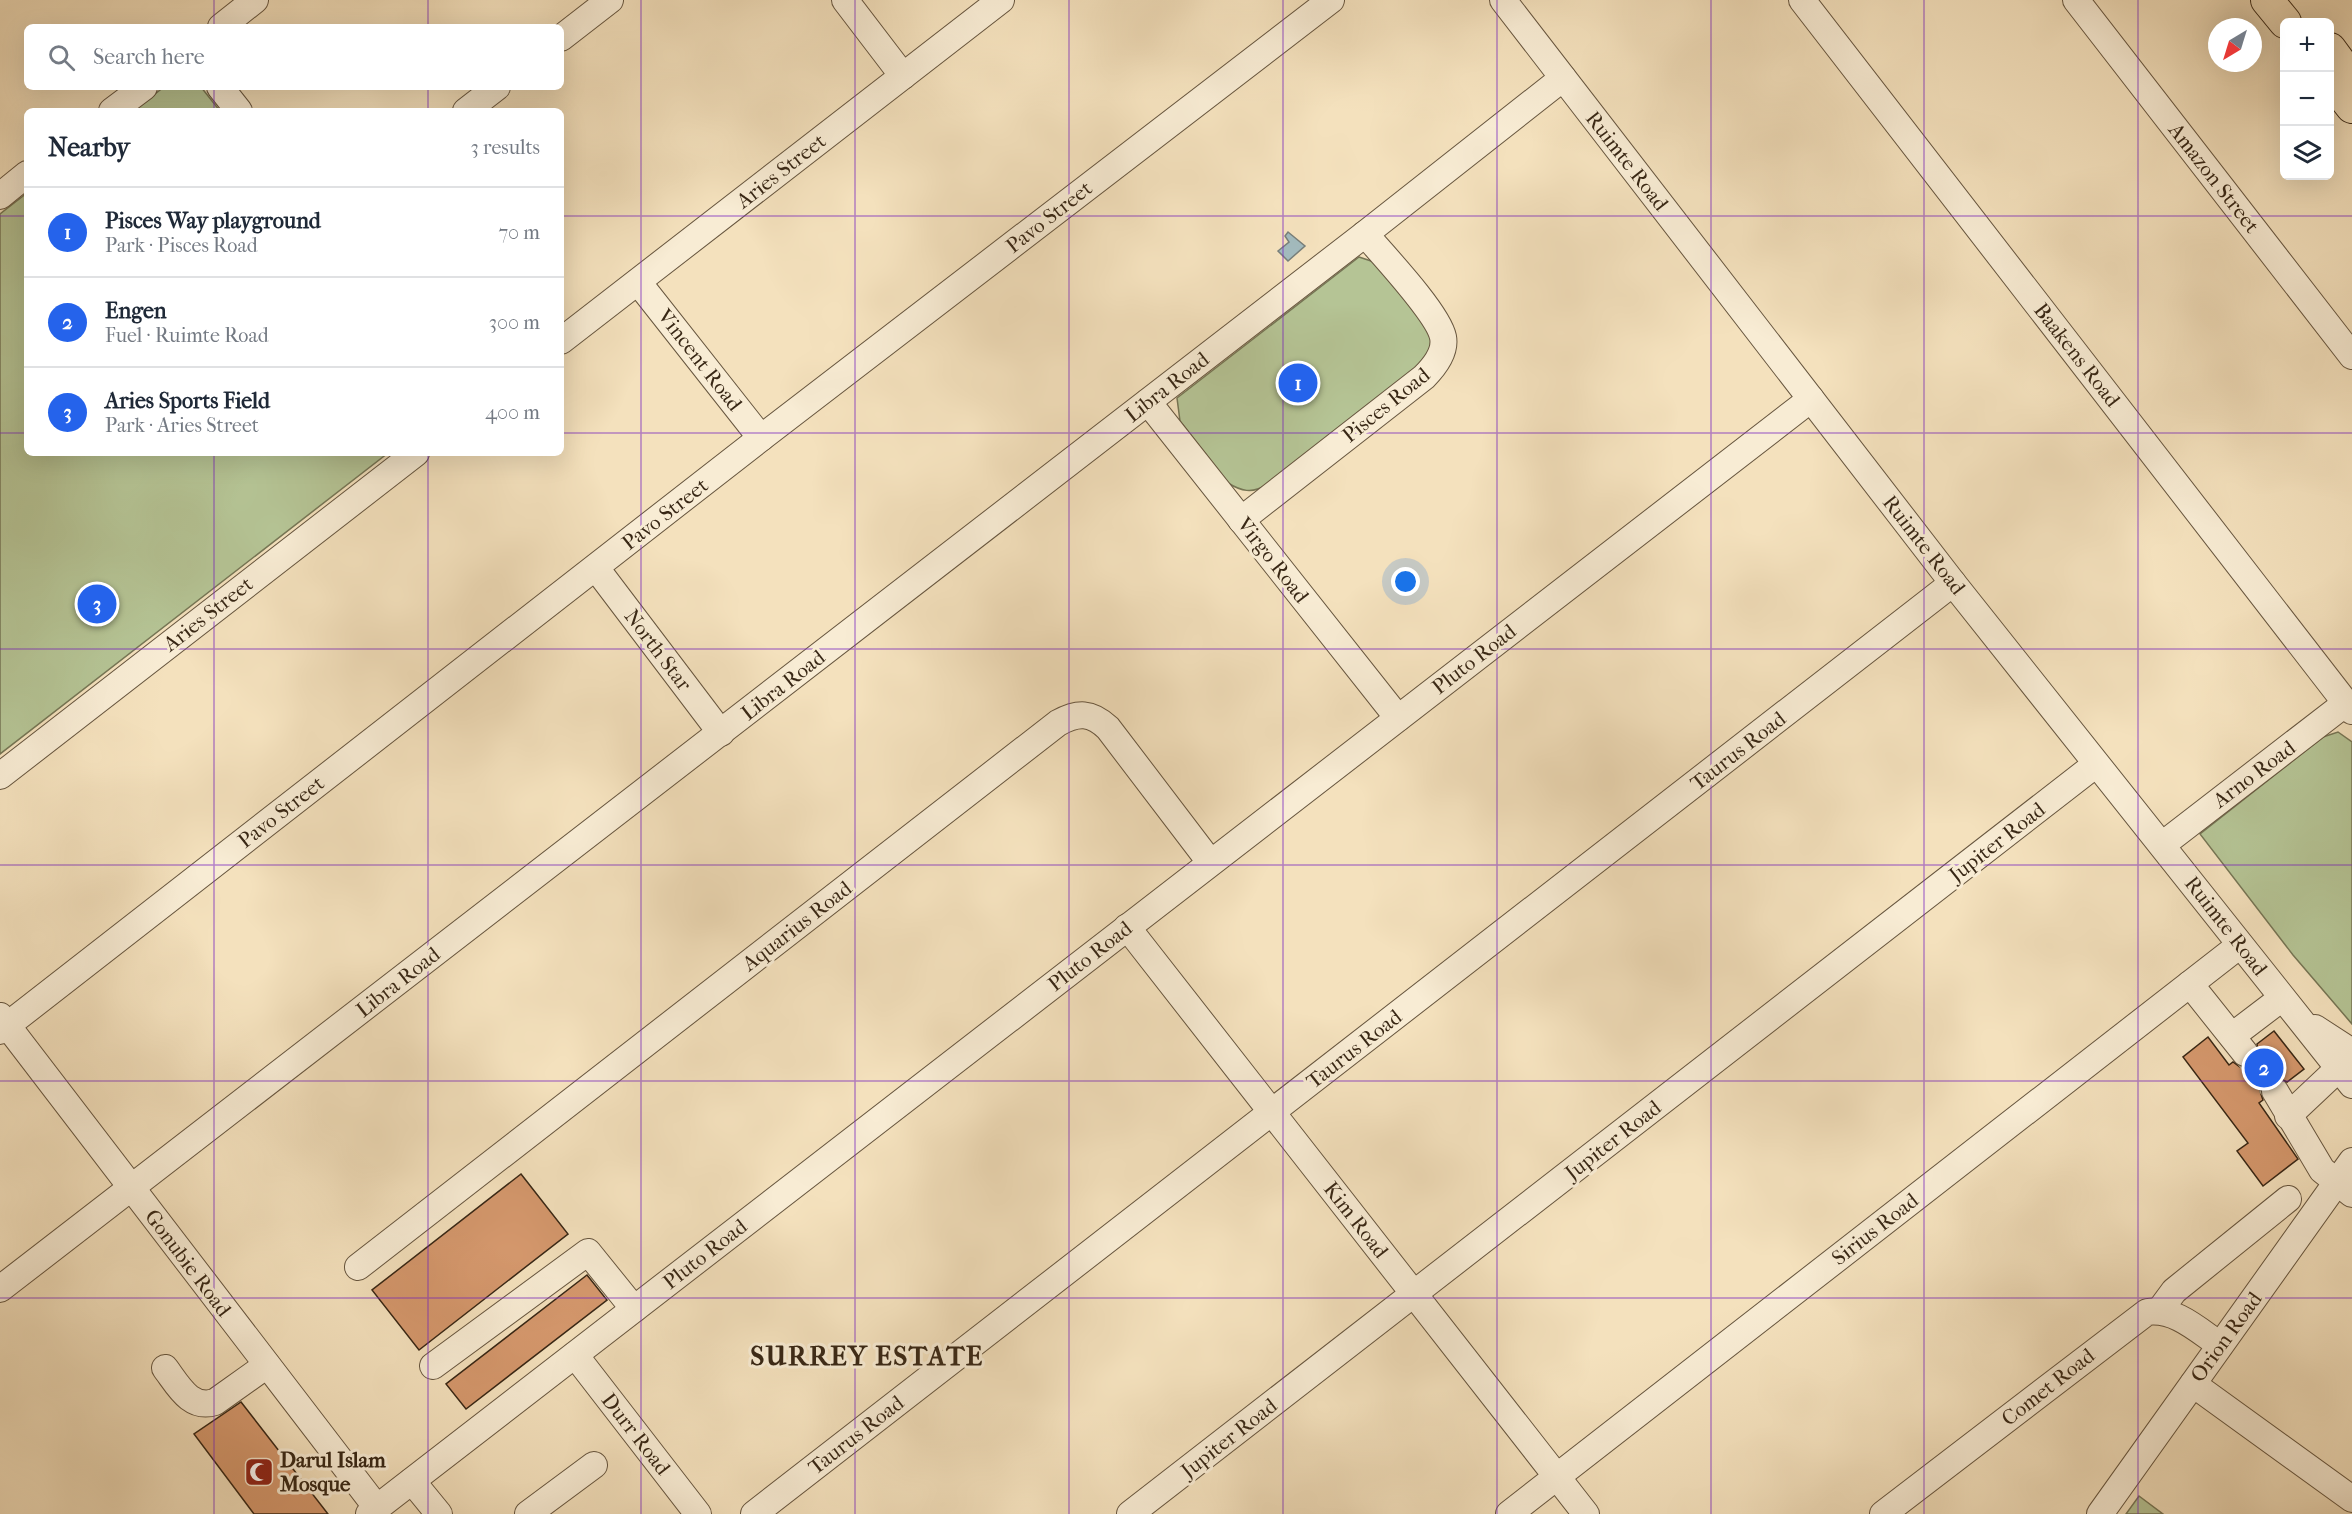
<!DOCTYPE html>
<html lang="en">
<head>
<meta charset="utf-8">
<style>
  :root { --surface:#fff; --page:#f2f2f3; --text:#1f2937; --muted:#747a83; --line:#e0e1e3; --accent:#2563eb }
  body { margin:0; font-family:"IM FELL French Canon",serif; background:var(--page); color:var(--text) }
  .controls { position:absolute; right:18px; top:18px; display:grid; overflow:hidden; border-radius:9px; box-shadow:0 6px 24px #0002 }
  .controls button { width:54px; height:54px; display:grid; place-items:center; padding:0; border:0; border-bottom:2px solid var(--line); background:var(--surface); color:var(--text); font:30px sans-serif }
  .compass { position:absolute; left:2208px; top:18px; width:54px; height:54px; border-radius:50%; background:var(--surface); box-shadow:0 6px 24px #0002; rotate:218deg }
  .you { position:absolute; left:1406px; top:582px; width:21px; height:21px; margin:-15px; border:4px solid #fff; border-radius:50%; background:#1a73e8; box-shadow:0 0 0 9px #1a73e833 }
  .badge { display:grid; place-items:center; width:39px; height:39px; border-radius:50%; background:var(--accent); color:#fff; font-size:20px; font-weight:700 }
  .pin { position:absolute; translate:-50% -50%; border:3px solid #fff; box-shadow:0 2px 6px #0006 }
  .list { margin:0; padding:0; list-style:none }
  h2 { display:flex; justify-content:space-between; align-items:center; height:78px; margin:0; padding:0 24px; font-size:26px }
  h2 small { font-size:20px; font-weight:400; color:var(--muted) }
  .list li { display:grid; grid-template-columns:39px 1fr auto; gap:18px; align-items:center; box-sizing:border-box; height:90px; padding:0 24px; border-top:2px solid var(--line) }
  .list b { display:block; font-size:22px; white-space:nowrap }
  .list p { margin:0; font-size:20px; white-space:nowrap; color:var(--muted) }
  .list em { font-size:20px; font-style:normal; color:var(--muted) }
  .icon { flex:none; width:33px; height:33px; fill:none; stroke:currentColor; stroke-width:2; stroke-linecap:round; stroke-linejoin:round }
  .map { position:relative; flex:none; width:2352px; height:1514px; overflow:hidden }
  .search { position:absolute; background:var(--surface); box-shadow:0 6px 24px #0002; left:24px; top:24px; width:540px; height:66px; display:flex; align-items:center; gap:15px; box-sizing:border-box; padding:0 21px; border-radius:9px; color:var(--muted); font-size:22px }
  .panel { position:absolute; background:var(--surface); box-shadow:0 6px 24px #0002; left:24px; top:108px; width:540px; height:348px; border-radius:9px }
  .map>svg:first-child { display:block }
</style>
</head>
<body>
<div class="map">
<svg width="2352" height="1514" viewBox="0 0 2352 1514">
  <rect width="100%" height="100%" fill="#f4e1bd"/>
  <filter id="stains"><feTurbulence type="fractalNoise" baseFrequency=".00333" numOctaves="4"/><feColorMatrix values="0 0 0 0 .2 0 0 0 0 .09 0 0 0 0 .02 0 0 0 .5 -.17"/></filter>
  <radialGradient id="worn" r=".72"><stop offset=".6" stop-color="#630" stop-opacity="0"/><stop offset="1" stop-color="#630" stop-opacity=".3"/></radialGradient>
  <g fill="#b5c495" stroke="#767655" stroke-width="1.5">
    <polygon points="164,87 201,87 220,111 133,111"/>
    <polygon points="27,193 27,453 388,453 0,754 0,214"/>
    <path d="M1359,257L1380,264L1429,330C1434,346 1428,354 1419,367L1266,485C1252,494 1241,491 1228,483L1180,421L1177,398Z"/>
    <polygon points="2338,732 2352,742 2352,1024 2293,955 2200,834 2323,737"/>
    <polygon points="2139,1496 2163,1514 2126,1514"/>
  </g>
  <polygon fill="#a2babd" stroke="#787f7a" stroke-width="1.5" points="1288,232 1305,246 1288,261 1278,251 1289,242 1285,236"/>
  <g fill="#d5986d" stroke="#382715" stroke-width="1.5">
    <polygon points="2274,1031 2304,1069 2287,1082 2275,1076 2267,1078 2260,1091 2263,1100 2259,1103 2298,1159 2263,1186 2237,1151 2248,1143 2183,1057 2208,1037 2229,1065 2233,1062 2240,1067 2248,1068 2259,1058 2257,1044"/>
    <polygon points="521,1174 568,1234 419,1350 372,1290"/>
    <polygon points="587,1275 607,1300 466,1409 446,1384"/>
    <polygon points="241,1402 328,1514 254,1514 194,1434"/>
  </g>
  <g fill="none" stroke-linecap="round" stroke-linejoin="round">
    <polyline stroke="#cebc9b" stroke-width="26" stroke-dasharray="26 13" stroke-linecap="butt" points="2245,1053 2275,1091"/>
    <g stroke="#67563f" stroke-width="28">
      <g id="minor">
        <polyline points="845,0 903,76"/>
        <polyline points="1503,0 1953,583 2352,1085"/>
        <polyline points="1802,0 2352,711"/>
        <polyline points="2076,0 2352,356"/>
        <polyline points="221,27 255,0"/>
        <polyline points="561,38 610,0"/>
        <polyline points="220,87 239,111"/>
        <polyline points="112,111 144,87"/>
        <polyline points="466,111 497,87"/>
        <polyline points="0,196 27,174"/>
        <polyline points="638,282 761,438"/>
        <polyline points="561,341 1001,0"/>
        <polyline points="1148,402 1398,718"/>
        <path d="M1241,520L1424,377C1434,367 1446,352 1443,337C1438,313 1383,255 1365,234"/>
        <polyline points="596,568 721,733"/>
        <polyline points="0,776 416,453"/>
        <polyline points="2162,845 2346,703"/>
        <polyline points="1127,927 1586,1514"/>
        <polyline points="2190,984 2245,1053"/>
        <polyline points="0,1016 377,1508"/>
        <polyline points="2315,1028 2352,1052"/>
        <polyline points="0,1031 761,438 1331,0"/>
        <polyline points="2232,1036 2282,998"/>
        <polyline points="2275,1091 2322,1170 2352,1194"/>
        <polyline points="2288,1116 2339,1068"/>
        <path d="M358,1267L1058,723C1078,712 1091,712 1108,728L1210,862"/>
        <polyline points="0,1289 1365,234 1563,78"/>
        <polyline points="2160,1310 2174,1291 2288,1199"/>
        <polyline points="575,1355 698,1514"/>
        <polyline points="433,1366 588,1252 634,1309"/>
        <path d="M165,1368C178,1385 190,1410 215,1402L267,1365"/>
        <polyline points="2193,1384 2352,1499"/>
        <polyline points="412,1481 439,1514"/>
        <polyline points="369,1514 1811,399"/>
        <polyline points="528,1514 594,1465"/>
        <polyline points="754,1514 1953,583"/>
        <polyline points="1130,1514 2095,765"/>
        <polyline points="1509,1514 2240,945"/>
        <path d="M1883,1514L2147,1312C2175,1308 2198,1330 2220,1345"/>
        <polyline points="2100,1514 2352,1161"/>
      </g>
    </g>
    <g stroke="#382715" stroke-width="34">
      <g id="major">
        <polyline points="2267,0 2285,22"/>
        <polyline points="2330,49 2352,79"/>
        <polyline points="2330,79 2352,107"/>
      </g>
    </g>
    <use href="#minor" stroke="#f8ecd4" stroke-width="26"/>
    <use href="#major" stroke="#f4e1bd" stroke-width="32"/>
  </g>
  <path fill="none" stroke="#7b2cbf" stroke-width="1.5" stroke-opacity="0.55" d="M214,0V27M428,0V27M641,0V1514M855,0V1514M1069,0V1514M1283,0V1514M1497,0V1514M1711,0V1514M1924,0V1514M2138,0V1514M214,87V111M428,87V111M0,216H27M561,216H2352M0,433H27M561,433H2352M214,453V1514M428,453V1514M0,649H2352M0,865H2352M0,1081H2352M0,1298H2352"/>
  <defs>
    <g id="mosque-square" transform="scale(1.5)"><rect x="-9" y="-9" width="18" height="18" rx="4" fill="#8f2418" stroke="#f8ecd4"/><path d="M3.5-4.9A6 6 0 1 0 3.5 4.9A5 5 0 1 1 3.5-4.9Z" fill="#fff"/></g>
  </defs>
  <g fill-rule="evenodd">
    <use href="#mosque-square" x="259" y="1472"/>
  </g>
  <g text-anchor="middle" dominant-baseline="central" stroke-width="6" stroke-linejoin="round" paint-order="stroke">
    <g font-size="21" fill="#382715" stroke="#f8ecd4">
      <text transform="translate(1627 161) rotate(52)">Ruimte Road</text>
      <text transform="translate(781 171) rotate(-38)">Aries Street</text>
      <text transform="translate(2214 178) rotate(52)">Amazon Street</text>
      <text transform="translate(1049 217) rotate(-38)">Pavo Street</text>
      <text transform="translate(2077 355) rotate(52)">Baakens Road</text>
      <text transform="translate(700 360) rotate(52)">Vincent Road</text>
      <text transform="translate(1167 387) rotate(-38)">Libra Road</text>
      <text transform="translate(1386 405) rotate(-39)">Pisces Road</text>
      <text transform="translate(665 514) rotate(-38)">Pavo Street</text>
      <text transform="translate(1924 545) rotate(52)">Ruimte Road</text>
      <text transform="translate(1273 560) rotate(52)">Virgo Road</text>
      <text transform="translate(208 614) rotate(-38)">Aries Street</text>
      <text transform="translate(658 650) rotate(53)">North Star</text>
      <text transform="translate(1474 659) rotate(-38)">Pluto Road</text>
      <text transform="translate(783 685) rotate(-38)">Libra Road</text>
      <text transform="translate(1738 751) rotate(-38)">Taurus Road</text>
      <text transform="translate(2254 774) rotate(-37)">Arno Road</text>
      <text transform="translate(281 812) rotate(-38)">Pavo Street</text>
      <text transform="translate(1997 842) rotate(-38)">Jupiter Road</text>
      <text transform="translate(797 926) rotate(-38)">Aquarius Road</text>
      <text transform="translate(2226 926) rotate(52)">Ruimte Road</text>
      <text transform="translate(1090 956) rotate(-38)">Pluto Road</text>
      <text transform="translate(398 982) rotate(-38)">Libra Road</text>
      <text transform="translate(1354 1049) rotate(-38)">Taurus Road</text>
      <text transform="translate(1613 1140) rotate(-38)">Jupiter Road</text>
      <text transform="translate(1356 1220) rotate(52)">Kim Road</text>
      <text transform="translate(1875 1229) rotate(-38)">Sirius Road</text>
      <text transform="translate(705 1254) rotate(-38)">Pluto Road</text>
      <text transform="translate(188 1263) rotate(53)">Gonubie Road</text>
      <text transform="translate(2226 1337) rotate(-54)">Orion Road</text>
      <text transform="translate(2048 1387) rotate(-38)">Comet Road</text>
      <text transform="translate(636 1434) rotate(52)">Durr Road</text>
      <text transform="translate(856 1435) rotate(-38)">Taurus Road</text>
      <text transform="translate(1229 1438) rotate(-38)">Jupiter Road</text>
    </g>
    <g font-size="21" font-weight="bold" fill="#382715" stroke="#f8ecd4" text-anchor="start">
      <text x="280" y="1460">Darul Islam<tspan x="280" dy="24">Mosque</tspan></text>
    </g>
    <g font-size="27" font-weight="bold" letter-spacing="1.5" fill="#382715" stroke="#f8ecd4">
      <text x="867" y="1356">SURREY ESTATE</text>
    </g>
  </g>
  <rect width="100%" height="100%" filter="url(#stains)"/>
  <rect width="100%" height="100%" fill="url(#worn)"/>
</svg>
<div class="controls">
<button>+</button>
<button>−</button>
<button><svg class="icon" aria-label="layers" viewBox="0 0 24 24"><path d="M12 4l9 5-9 5-9-5zM3 14l9 5 9-5"/></svg></button>
</div>
<svg class="compass" viewBox="-18 -18 36 36"><path d="M0-13l5 13h-10z" fill="#e53935"/><path d="M0 13l5-13h-10z" fill="#747a83"/></svg>
<div class="you"></div>
<div class="pin badge" style="left:1298px;top:383px">1</div>
<div class="pin badge" style="left:2264px;top:1068px">2</div>
<div class="pin badge" style="left:97px;top:604px">3</div>
<div class="search"><svg class="icon" aria-label="search" viewBox="0 0 24 24"><circle cx="10" cy="10" r="6"/><path d="M15 15l6 6"/></svg>Search here</div>
<section class="panel">
<h2>Nearby<small>3 results</small></h2>
<ul class="list">
<li><span class="badge">1</span><div><b>Pisces Way playground</b><p>Park · Pisces Road</p></div><em>70 m</em></li>
<li><span class="badge">2</span><div><b>Engen</b><p>Fuel · Ruimte Road</p></div><em>300 m</em></li>
<li><span class="badge">3</span><div><b>Aries Sports Field</b><p>Park · Aries Street</p></div><em>400 m</em></li>
</ul>
</section>
</div>
</body>
</html>
